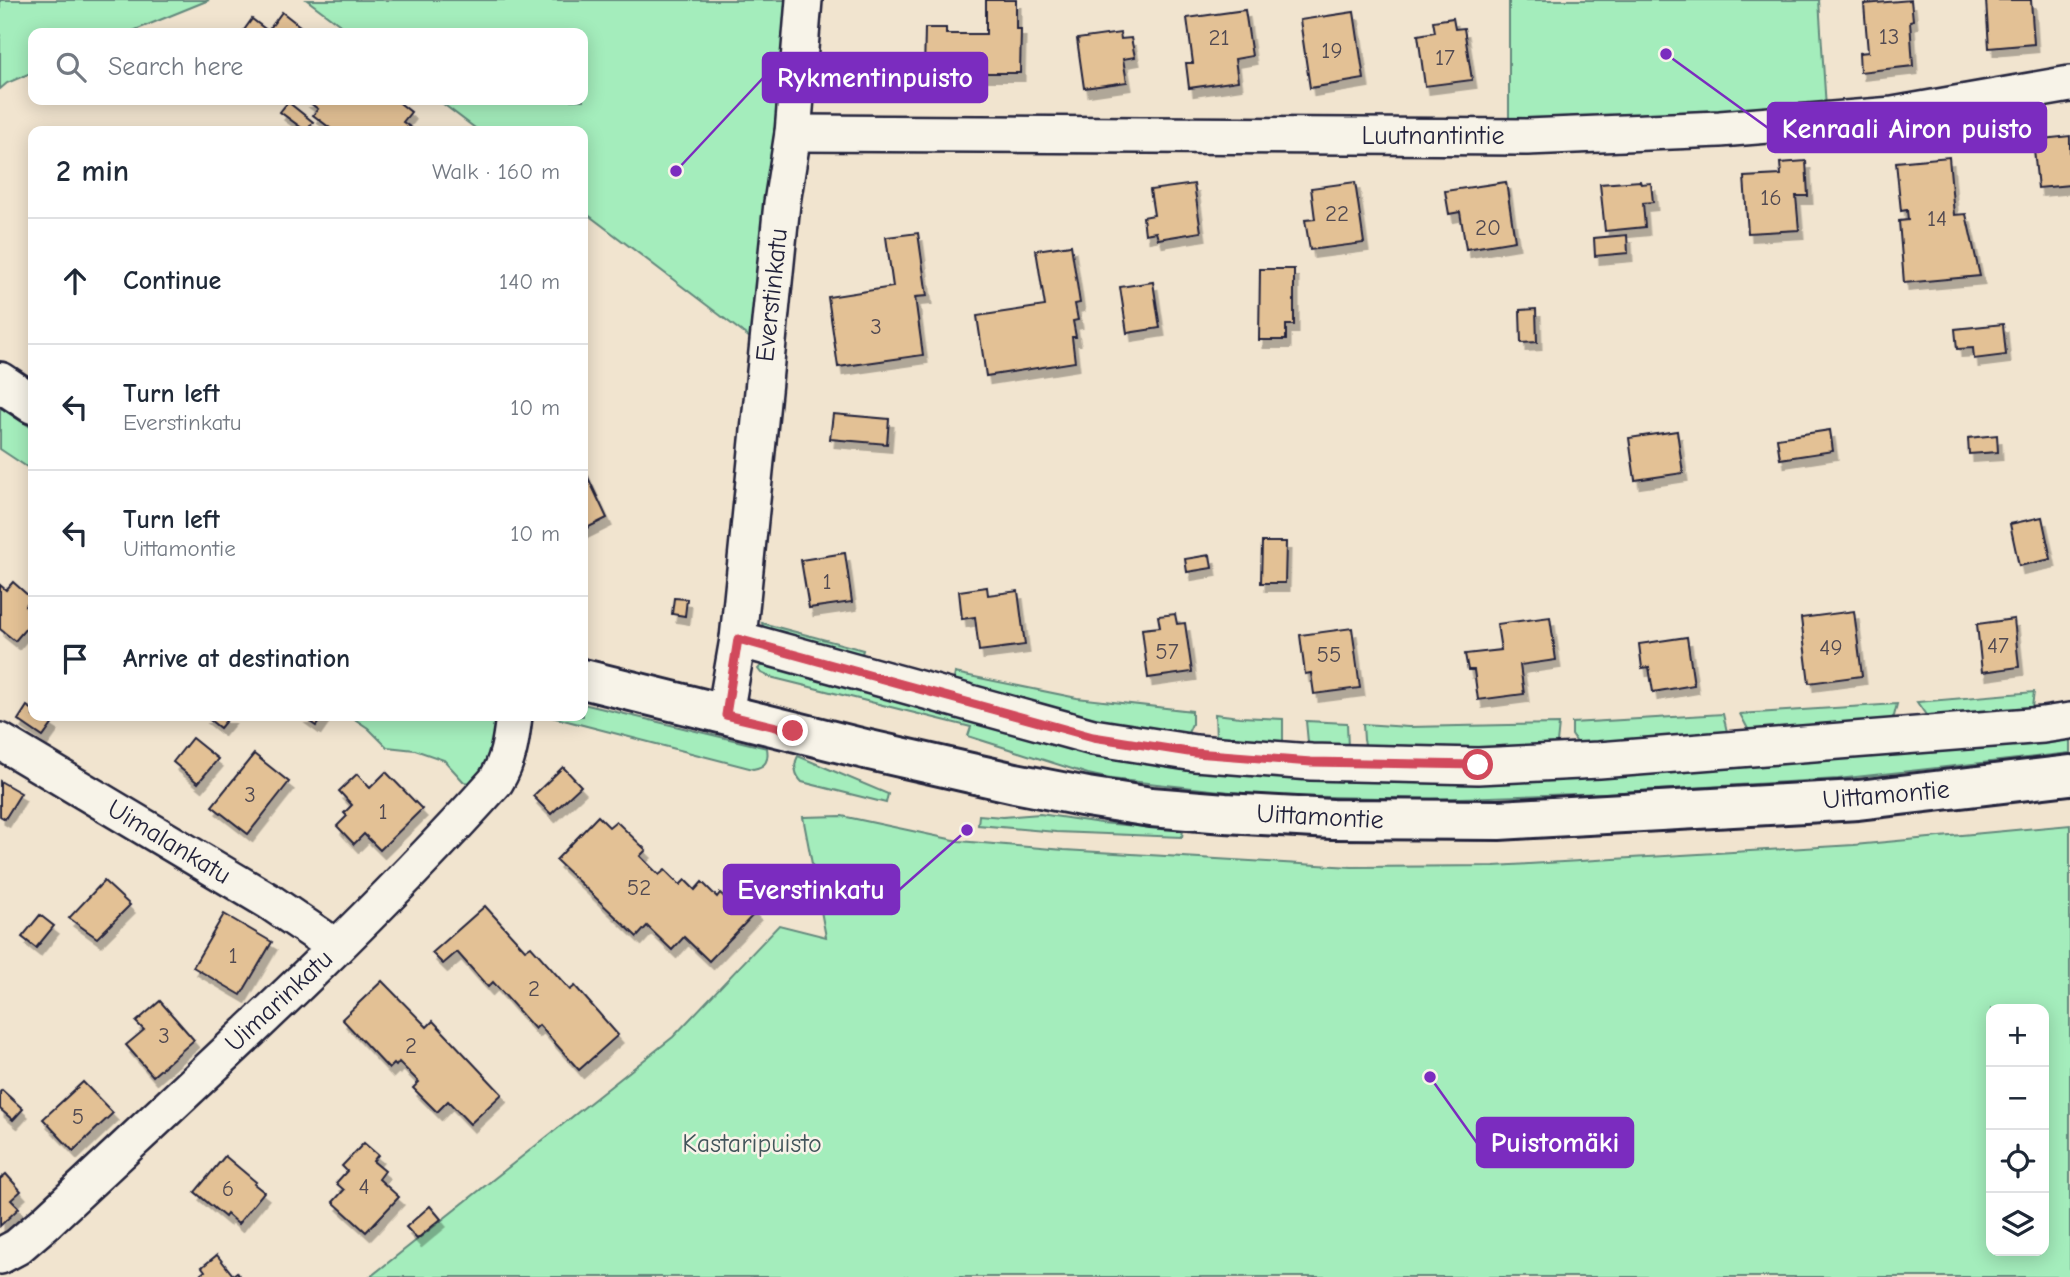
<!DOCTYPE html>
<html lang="en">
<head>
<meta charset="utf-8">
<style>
  :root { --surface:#fff; --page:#f2f2f3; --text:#1f2937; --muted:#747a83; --line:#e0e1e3 }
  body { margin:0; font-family:"Comic Neue",sans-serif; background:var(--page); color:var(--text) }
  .controls { position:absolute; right:21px; bottom:21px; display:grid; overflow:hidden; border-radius:14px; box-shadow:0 4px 18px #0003 }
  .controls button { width:63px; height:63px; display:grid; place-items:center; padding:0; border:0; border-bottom:2px solid var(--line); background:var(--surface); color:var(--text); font:35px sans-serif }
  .stop { position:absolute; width:21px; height:21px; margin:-16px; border:5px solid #d1495b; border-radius:50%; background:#fff }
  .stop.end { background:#d1495b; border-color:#fff; box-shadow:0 2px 7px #0008 }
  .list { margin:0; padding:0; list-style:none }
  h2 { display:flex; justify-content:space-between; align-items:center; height:91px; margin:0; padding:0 28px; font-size:30px }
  h2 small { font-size:23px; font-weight:400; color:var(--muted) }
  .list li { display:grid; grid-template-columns:46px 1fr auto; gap:21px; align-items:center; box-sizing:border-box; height:126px; padding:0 28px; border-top:2px solid var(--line) }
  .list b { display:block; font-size:26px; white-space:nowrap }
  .list p { margin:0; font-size:23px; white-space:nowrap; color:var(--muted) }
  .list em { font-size:23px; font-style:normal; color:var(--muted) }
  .icon { flex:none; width:38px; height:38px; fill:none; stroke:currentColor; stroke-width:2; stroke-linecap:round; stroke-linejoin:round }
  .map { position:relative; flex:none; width:2070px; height:1277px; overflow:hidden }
  .search { position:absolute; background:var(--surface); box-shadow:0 4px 18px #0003; left:28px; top:28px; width:560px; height:77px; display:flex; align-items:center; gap:18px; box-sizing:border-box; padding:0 24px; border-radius:14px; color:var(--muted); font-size:26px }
  .panel { position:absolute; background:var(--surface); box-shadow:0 4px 18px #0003; left:28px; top:126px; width:560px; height:595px; border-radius:14px }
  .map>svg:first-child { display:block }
</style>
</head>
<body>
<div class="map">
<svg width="2070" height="1277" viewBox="0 0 2070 1277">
  <defs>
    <filter id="shadow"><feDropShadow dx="4.5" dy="8" stdDeviation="0" flood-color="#0004"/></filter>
  </defs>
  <rect width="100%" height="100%" fill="#f1e4cf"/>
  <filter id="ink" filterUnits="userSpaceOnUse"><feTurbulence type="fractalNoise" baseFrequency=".0143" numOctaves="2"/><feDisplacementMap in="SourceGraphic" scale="14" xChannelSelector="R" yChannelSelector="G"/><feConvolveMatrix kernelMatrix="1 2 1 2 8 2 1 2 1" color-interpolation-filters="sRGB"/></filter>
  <g filter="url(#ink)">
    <g fill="#a4edbc" stroke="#63887c" stroke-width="2" fill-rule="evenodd">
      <polygon points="0,0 209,0 128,33 33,33 33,72 7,83 0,89"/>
      <polygon points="307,0 787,0 781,76 750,338 583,211 583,131 479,131 438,100 583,100 583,33 351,33"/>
      <polygon points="1509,0 1819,0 1826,108 1632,117 1509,118"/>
      <polygon points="2,407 33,429 33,471 0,449 0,410"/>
      <polygon points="762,623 863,650 861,658 765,636"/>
      <polygon points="779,665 1199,762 2070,730 2070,753 1838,779 1606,793 1431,799 1280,796 1230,792 1111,779 1088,774 968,736 971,727 770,677 761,673 758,669 761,666"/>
      <polygon points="955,673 1077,698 1192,711 1192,724 1188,733 1176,737 1131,733 953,686"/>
      <polygon points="2034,692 2032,707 2028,713 1935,720 1926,715 1917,702"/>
      <path d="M583,704L767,748C769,760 766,767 753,769L548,716H583Z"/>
      <polygon points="1897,704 1894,716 1887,723 1759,736 1748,729 1740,714"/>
      <polygon points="1215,714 1240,717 1283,719 1283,742 1216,738"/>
      <polygon points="1723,714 1727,732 1717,741 1580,747 1572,735 1572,723"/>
      <path d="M350,716H474L494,721C498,742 485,769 469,783L464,782L444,760L415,750L387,747L368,728Z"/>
      <polygon points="1306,721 1347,723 1348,748 1311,748 1308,742"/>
      <polygon points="1363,724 1408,727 1559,724 1557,743 1554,748 1367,751 1364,740"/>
      <path d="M798,756L888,794L886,803L802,782C795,775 793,765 798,756Z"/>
      <polygon points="1040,814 1101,823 1183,830 1182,837 1056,832 978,825 979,815 1003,817"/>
      <path d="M842,816L959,841L1064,850L1352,867L1494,866L1854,845L2070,825V1277H370L673,1037L779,925L826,937L803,817ZM1991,1009H2044V1251H1991Z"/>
    </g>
    <g fill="#e3c195" stroke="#22223b" stroke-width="2" filter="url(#shadow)">
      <polygon points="986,0 1016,0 1016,29 1021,29 1020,73 924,73 925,28 946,28 946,34 986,34"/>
      <polygon points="1911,0 1913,20 1910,21 1913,66 1860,72 1859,53 1868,52 1864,4"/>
      <polygon points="1986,0 2031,0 2034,44 1989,48"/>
      <polygon points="1245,10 1252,56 1235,59 1238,81 1189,88 1186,63 1193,63 1187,18"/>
      <polygon points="282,12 301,27 296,33 242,33 252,19 268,31"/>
      <polygon points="1354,12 1364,79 1310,88 1300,20"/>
      <polygon points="1453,18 1455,29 1464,28 1472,80 1425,86 1418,35 1435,32 1433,21"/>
      <polygon points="1120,33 1121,39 1131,38 1135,57 1123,59 1127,82 1084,88 1077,39"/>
      <polygon points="306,100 396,100 411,112 403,122 416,131 334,131 313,115 318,109"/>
      <polygon points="288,102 313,122 306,131 280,112"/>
      <polygon points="2070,136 2070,185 2038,188 2033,140"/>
      <polygon points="1949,157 1954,215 1966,214 1980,276 1904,283 1899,221 1908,220 1907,210 1901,211 1896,162"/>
      <polygon points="1806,161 1808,196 1796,196 1799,230 1748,233 1744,177 1781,175 1780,163"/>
      <polygon points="1640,181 1641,184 1651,183 1653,202 1643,203 1645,227 1605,231 1600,184"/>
      <polygon points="1355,182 1364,243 1310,250 1305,220 1315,219 1311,188"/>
      <polygon points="1506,182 1515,241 1466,249 1460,212 1449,214 1445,191"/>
      <polygon points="1194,184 1201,232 1158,239 1156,232 1145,234 1143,217 1154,215 1150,190"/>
      <polygon points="918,233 927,296 915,297 923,355 838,367 828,297 893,287 886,237"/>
      <polygon points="1627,235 1628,253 1595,256 1594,238"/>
      <polygon points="1071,245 1080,303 1075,304 1078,320 1073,321 1076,337 1072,337 1075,362 986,376 977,316 1045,306 1036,250"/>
      <polygon points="1260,269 1294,269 1294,325 1286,325 1286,340 1259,340"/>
      <polygon points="1153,282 1160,328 1127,333 1120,287"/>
      <polygon points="1536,309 1537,342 1521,343 1520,310"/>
      <polygon points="2003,324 2006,355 1974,359 1973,348 1957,349 1955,329"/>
      <polygon points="833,414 889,419 887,444 830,439"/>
      <polygon points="1830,430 1833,451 1780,459 1777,438"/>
      <polygon points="1677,431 1683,473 1635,480 1629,438"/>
      <polygon points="1997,435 1998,452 1969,454 1968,438"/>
      <polygon points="583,467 607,518 583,530"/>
      <polygon points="2042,517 2051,559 2019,566 2010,524"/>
      <polygon points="1262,542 1286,542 1285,583 1261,583"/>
      <polygon points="845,553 852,602 809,608 801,560"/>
      <polygon points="1210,555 1212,568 1187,572 1185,559"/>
      <polygon points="13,582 31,598 25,606 33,613 33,620 15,641 0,629 0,585 6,590"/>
      <polygon points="987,587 988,595 1018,591 1025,645 979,651 975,617 962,619 959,591"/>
      <polygon points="674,598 687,599 685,616 672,614"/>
      <polygon points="1854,611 1862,676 1809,683 1801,618"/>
      <polygon points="1175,614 1177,624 1185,623 1192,672 1148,678 1142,629 1160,627 1158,616"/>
      <polygon points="1550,617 1556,660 1520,665 1524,694 1478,700 1474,670 1468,670 1465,654 1501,650 1497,624"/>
      <polygon points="2014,619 2019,667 1982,672 1977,624"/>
      <polygon points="1352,628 1360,688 1314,694 1311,673 1305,674 1300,635"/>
      <polygon points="1687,637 1694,685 1653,692 1649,667 1642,668 1639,644"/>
      <polygon points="27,706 33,710 33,716 42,716 53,723 43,737 18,720"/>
      <polygon points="205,716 230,716 220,728"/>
      <polygon points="302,716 323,716 316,726"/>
      <polygon points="192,738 218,759 198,783 173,762"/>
      <polygon points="254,754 289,782 248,834 212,806"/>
      <polygon points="563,767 581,786 551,814 533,796"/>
      <polygon points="386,772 422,809 380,850 364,834 354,844 337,826 347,816 344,813 352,805 339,791 357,774 370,788"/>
      <polygon points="0,781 21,793 5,819 0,816"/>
      <polygon points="598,816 609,827 616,821 646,850 640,856 659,875 665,870 680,885 685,880 695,890 702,882 717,897 720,893 732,904 739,896 756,912 709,961 684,937 672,950 647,926 637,937 556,860"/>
      <polygon points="104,881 130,905 97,938 69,918"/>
      <polygon points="485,906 525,950 531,946 570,990 575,986 618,1035 579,1070 539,1025 535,1029 493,982 488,987 457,952 443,964 432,953"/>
      <polygon points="224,914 272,942 241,995 193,967"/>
      <polygon points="40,915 54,926 36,948 22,937"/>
      <polygon points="382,981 427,1027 433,1021 502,1094 470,1124 448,1101 437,1112 413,1088 419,1082 399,1062 396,1066 394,1064 389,1069 342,1019"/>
      <polygon points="160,1001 194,1040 153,1076 126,1045 144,1030 136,1022"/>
      <polygon points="83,1082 113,1113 73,1151 43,1119"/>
      <polygon points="2,1090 23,1109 13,1120 0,1109 0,1092"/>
      <polygon points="364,1143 378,1155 373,1161 385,1171 379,1179 399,1197 366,1232 333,1202 344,1190 336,1183 347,1171 342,1166"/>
      <polygon points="225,1156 256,1182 254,1184 264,1192 238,1224 227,1214 225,1217 195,1192"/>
      <polygon points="6,1174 21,1191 11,1200 19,1208 0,1226 0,1179"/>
      <polygon points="430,1206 441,1219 417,1239 406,1227"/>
      <polygon points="217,1255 233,1275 237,1272 240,1277 197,1277 205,1271 202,1267"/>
    </g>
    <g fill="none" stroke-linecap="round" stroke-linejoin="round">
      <g stroke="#22223b" stroke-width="40">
        <g id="minor">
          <polyline points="793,133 1527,137 1720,129 1893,115 2070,84"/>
          <polyline points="738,639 1093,737 1195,753 1311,762 1478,766 1599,760 2043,725 2070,721"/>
          <polyline points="725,714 738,639 782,203 793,133 804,0"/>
          <polyline points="0,741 270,902 336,947"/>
          <path d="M0,1256L17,1247L45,1223C198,1079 355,938 496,781C509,760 511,740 514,716"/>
        </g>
      </g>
      <g stroke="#22223b" stroke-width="44">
        <g id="tertiary">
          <polyline points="0,382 33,404"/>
          <polyline points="583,679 865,749 1015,783 1087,797 1151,807 1225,813 1332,819 1499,820 1858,800 2070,775"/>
        </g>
      </g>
      <use href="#minor" stroke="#f7f3e8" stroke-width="35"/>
      <use href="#tertiary" stroke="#f7f3e8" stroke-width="38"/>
    </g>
  </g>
  <g fill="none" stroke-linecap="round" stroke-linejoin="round" filter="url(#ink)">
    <polyline stroke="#d1495b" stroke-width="9" points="793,731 726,715 738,639 1093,737 1195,753 1311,762 1478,765"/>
  </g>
  <g text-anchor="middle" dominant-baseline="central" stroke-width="5" stroke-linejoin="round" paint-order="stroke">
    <g font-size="23" fill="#524a52">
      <text x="1889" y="36">13</text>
      <text x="1219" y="37">21</text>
      <text x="1332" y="50">19</text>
      <text x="1445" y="57">17</text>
      <text x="1771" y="197">16</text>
      <text x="1337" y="213">22</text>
      <text x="1937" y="218">14</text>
      <text x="1488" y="227">20</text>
      <text x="876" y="326">3</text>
      <text x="827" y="581">1</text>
      <text x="1998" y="645">47</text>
      <text x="1831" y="647">49</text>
      <text x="1167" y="651">57</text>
      <text x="1329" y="654">55</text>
      <text x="250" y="794">3</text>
      <text x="383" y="811">1</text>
      <text x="639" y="887">52</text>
      <text x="233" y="955">1</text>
      <text x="534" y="988">2</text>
      <text x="164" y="1035">3</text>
      <text x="411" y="1045">2</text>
      <text x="78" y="1116">5</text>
      <text x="364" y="1186">4</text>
      <text x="228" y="1188">6</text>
    </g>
    <g font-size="26" fill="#22223b" stroke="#f7f3e8">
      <text x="1433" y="136">Luutnantintie</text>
      <text transform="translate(772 295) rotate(-84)">Everstinkatu</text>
      <text transform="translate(1886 795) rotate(-5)">Uittamontie</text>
      <text transform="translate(1320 817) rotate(3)">Uittamontie</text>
      <text transform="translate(169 842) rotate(31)">Uimalankatu</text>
      <text transform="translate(279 1001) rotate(-43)">Uimarinkatu</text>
    </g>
    <g font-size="26" fill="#42555b" stroke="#f7f3e8">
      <text x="752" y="1144">Kastaripuisto</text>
    </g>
  </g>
  <path fill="none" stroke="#7b2cbf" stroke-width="2.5" d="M676 171L763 78M1666 54L1768 128M967 830L899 890M1430 1077L1477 1143"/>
  <g fill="#7b2cbf" stroke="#f7f3e8" stroke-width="2.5">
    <circle cx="676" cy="171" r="7"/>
    <circle cx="1666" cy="54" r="7"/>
    <circle cx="967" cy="830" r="7"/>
    <circle cx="1430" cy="1077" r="7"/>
  </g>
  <g fill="#7b2cbf" stroke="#7b2cbf" stroke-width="2.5">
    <rect x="763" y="53" width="224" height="49" rx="7"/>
    <rect x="1768" y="103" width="278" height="49" rx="7"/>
    <rect x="724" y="865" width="175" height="49" rx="7"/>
    <rect x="1477" y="1118" width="156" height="49" rx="7"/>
  </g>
  <g font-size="28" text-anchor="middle" font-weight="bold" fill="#fff">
    <text x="875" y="87">Rykmentinpuisto</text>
    <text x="1907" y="138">Kenraali Airon puisto</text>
    <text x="811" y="899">Everstinkatu</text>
    <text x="1555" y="1152">Puistomäki</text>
  </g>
</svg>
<div class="controls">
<button>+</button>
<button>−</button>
<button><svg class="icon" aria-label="locate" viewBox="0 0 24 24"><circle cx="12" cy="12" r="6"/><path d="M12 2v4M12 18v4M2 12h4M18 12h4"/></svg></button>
<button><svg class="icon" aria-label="layers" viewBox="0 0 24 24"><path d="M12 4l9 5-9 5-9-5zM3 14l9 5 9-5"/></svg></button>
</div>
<div class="stop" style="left:1478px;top:765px"></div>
<div class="stop end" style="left:793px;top:731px"></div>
<div class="search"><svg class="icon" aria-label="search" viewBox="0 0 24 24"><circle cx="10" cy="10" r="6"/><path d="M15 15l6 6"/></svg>Search here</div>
<section class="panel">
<h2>2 min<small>Walk · 160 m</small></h2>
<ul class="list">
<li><svg class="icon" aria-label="ahead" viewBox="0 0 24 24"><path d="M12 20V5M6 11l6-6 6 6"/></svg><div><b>Continue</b></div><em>140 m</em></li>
<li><svg class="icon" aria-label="left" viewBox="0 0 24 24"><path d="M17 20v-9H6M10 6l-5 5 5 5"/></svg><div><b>Turn left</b><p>Everstinkatu</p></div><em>10 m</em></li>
<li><svg class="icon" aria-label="left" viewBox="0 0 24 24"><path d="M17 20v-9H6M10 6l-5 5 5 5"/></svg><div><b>Turn left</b><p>Uittamontie</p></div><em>10 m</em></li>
<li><svg class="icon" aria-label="arrive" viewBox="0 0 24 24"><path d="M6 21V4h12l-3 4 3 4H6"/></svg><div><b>Arrive at destination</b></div></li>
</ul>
</section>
</div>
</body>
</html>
